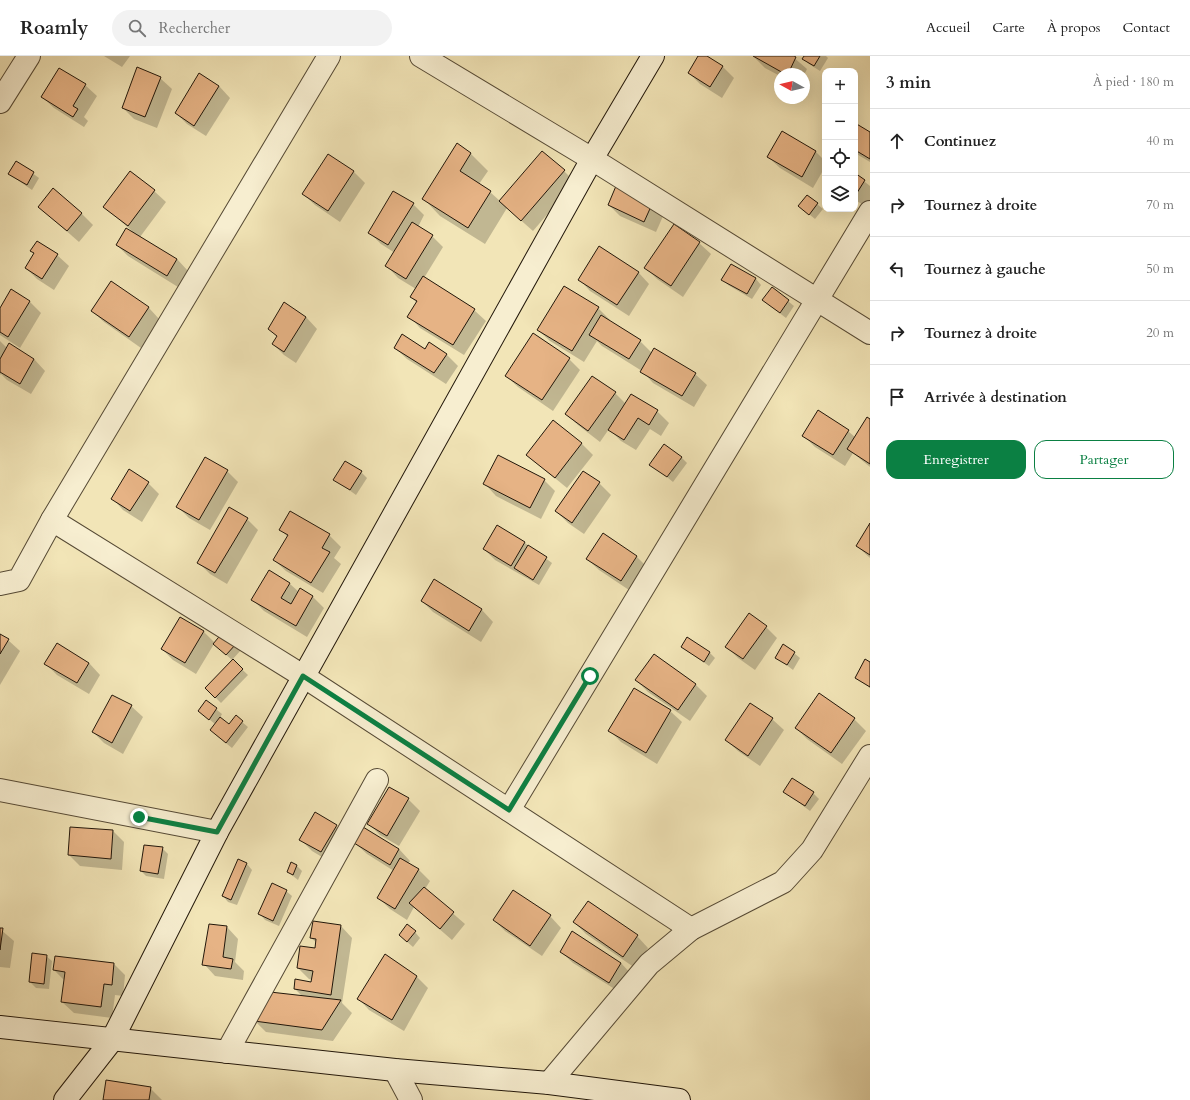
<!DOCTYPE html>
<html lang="fr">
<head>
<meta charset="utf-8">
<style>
  :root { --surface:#fff; --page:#f2f2f2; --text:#222; --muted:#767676; --line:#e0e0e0; --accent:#0b8043 }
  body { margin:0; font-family:Cardo,serif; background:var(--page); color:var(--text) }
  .controls { position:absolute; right:12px; top:12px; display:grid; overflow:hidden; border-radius:8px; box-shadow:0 4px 16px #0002 }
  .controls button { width:36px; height:36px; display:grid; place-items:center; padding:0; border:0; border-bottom:1px solid var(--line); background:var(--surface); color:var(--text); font:20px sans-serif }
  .compass { position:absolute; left:774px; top:12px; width:36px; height:36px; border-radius:50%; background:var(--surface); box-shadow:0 4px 16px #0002; rotate:278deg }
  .stop { position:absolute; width:12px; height:12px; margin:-9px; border:3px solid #0b8043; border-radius:50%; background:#fff }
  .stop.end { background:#0b8043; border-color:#fff; box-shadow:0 1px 4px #0008 }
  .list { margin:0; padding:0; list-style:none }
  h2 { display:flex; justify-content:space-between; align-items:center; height:52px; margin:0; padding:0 16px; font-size:17px }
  h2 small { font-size:13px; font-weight:400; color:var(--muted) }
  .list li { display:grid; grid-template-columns:26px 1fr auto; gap:12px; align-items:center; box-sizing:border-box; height:64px; padding:0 16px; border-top:1px solid var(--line) }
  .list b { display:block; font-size:15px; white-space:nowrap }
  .list em { font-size:13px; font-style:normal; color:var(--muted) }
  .actions { display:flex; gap:8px; padding:12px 16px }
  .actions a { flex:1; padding:9px 0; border:1px solid var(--accent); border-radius:12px; text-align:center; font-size:14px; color:var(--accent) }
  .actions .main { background:var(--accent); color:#fff }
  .icon { flex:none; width:22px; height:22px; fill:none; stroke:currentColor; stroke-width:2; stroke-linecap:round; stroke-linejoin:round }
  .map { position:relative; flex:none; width:870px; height:1044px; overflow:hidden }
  header { display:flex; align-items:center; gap:24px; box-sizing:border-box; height:56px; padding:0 20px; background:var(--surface); border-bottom:1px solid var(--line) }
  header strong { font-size:19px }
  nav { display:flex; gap:22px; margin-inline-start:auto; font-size:14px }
  .search { width:280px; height:36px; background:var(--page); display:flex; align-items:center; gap:10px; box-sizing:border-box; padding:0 14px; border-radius:22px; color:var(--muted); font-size:15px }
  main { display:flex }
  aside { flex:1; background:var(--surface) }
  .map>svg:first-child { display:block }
</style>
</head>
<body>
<header>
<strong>Roamly</strong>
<div class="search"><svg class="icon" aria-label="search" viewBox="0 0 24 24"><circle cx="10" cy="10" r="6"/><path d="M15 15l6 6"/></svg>Rechercher</div>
<nav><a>Accueil</a><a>Carte</a><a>À propos</a><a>Contact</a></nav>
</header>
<main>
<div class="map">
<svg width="870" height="1044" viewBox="0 0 870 1044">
  <rect width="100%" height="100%" fill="#f2e5b7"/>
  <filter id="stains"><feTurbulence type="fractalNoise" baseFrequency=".005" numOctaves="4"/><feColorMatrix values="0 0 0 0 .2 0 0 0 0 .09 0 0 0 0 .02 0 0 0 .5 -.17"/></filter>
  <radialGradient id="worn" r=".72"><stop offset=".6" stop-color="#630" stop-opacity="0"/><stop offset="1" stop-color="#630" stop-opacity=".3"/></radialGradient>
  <g fill="#0003">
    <polygon points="104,0 130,0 122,11"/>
    <polygon points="699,0 705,0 723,11 734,22 722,42 700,28 689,17"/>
    <polygon points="792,0 807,13 804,19 780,18 780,20 765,12 754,1"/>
    <polygon points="805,0 826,0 828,2 820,15 809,8 804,3"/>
    <polygon points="160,22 172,33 157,72 134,63 123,52"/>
    <polygon points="85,29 97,40 84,61 88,65 84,71 54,52 42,41"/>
    <polygon points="219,30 230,42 206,80 187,68 176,57"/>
    <polygon points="855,68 870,78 870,106 855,97"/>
    <polygon points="783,76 816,96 825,105 825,111 813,132 780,112 768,101"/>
    <polygon points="457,89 471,98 488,115 479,128 490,136 500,145 564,115 575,126 533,175 507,152 485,188 440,160 424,143"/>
    <polygon points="328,99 354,116 365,127 340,166 315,149 303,138"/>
    <polygon points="17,106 39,122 32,134 9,118"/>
    <polygon points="130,117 154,135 166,146 140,181 177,203 188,215 178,231 128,200 117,189 132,175 105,151"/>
    <polygon points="855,118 870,130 870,146 867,151 855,144"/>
    <polygon points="617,131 664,158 656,176 620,160 609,149"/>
    <polygon points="413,148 424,159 418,171 432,180 443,191 424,222 474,254 486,265 464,299 420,272 409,260 417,247 411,241 416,233 398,222 387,210 395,197 381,188 370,177"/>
    <polygon points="817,148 823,153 815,163 799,150"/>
    <polygon points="39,151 81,157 93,169 79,186"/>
    <polygon points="699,187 711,198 683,241 657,223 646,212"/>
    <polygon points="35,198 57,199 69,210 54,234 37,223 26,212"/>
    <polygon points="731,209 756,223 761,229 752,243 728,229 723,224"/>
    <polygon points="638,216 649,228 629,260 590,235 579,223"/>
    <polygon points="112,227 149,252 160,264 141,292 104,266 92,255"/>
    <polygon points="772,232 794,250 786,262 769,249"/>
    <polygon points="11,235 30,246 41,257 20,292 0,279 0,253"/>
    <polygon points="285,248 306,261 317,273 296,307 284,299 273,288 277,281 269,273"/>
    <polygon points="598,252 610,264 609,265 640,285 652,297 654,294 695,318 707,329 694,351 653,327 642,315 602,290 597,285 584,306 550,285 538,274"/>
    <polygon points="0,285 7,292 9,289 34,303 45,315 31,338 7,324 1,318 0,319"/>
    <polygon points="395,292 425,294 446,298 458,310 446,328 407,303"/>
    <polygon points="569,303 580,314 553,355 518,331 506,320"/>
    <polygon points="615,337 626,348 657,355 669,367 661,380 650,373 636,394 621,385 609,373 600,386 578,369 566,358"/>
    <polygon points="870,364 870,411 853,397 845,410 815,391 804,380 848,375 856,382"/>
    <polygon points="581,387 593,399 567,432 527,399"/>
    <polygon points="681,401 687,407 673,426 651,408"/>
    <polygon points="227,415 238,426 210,474 189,462 177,450"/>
    <polygon points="361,416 367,422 356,439 334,423"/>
    <polygon points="583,416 599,427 611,439 584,478 568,467 556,455"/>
    <polygon points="544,424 555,435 541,463 496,440 485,428"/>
    <polygon points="148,427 159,438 142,466 123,454 112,442"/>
    <polygon points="291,456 329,479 341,491 334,502 341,508 323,537 286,515 274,504 288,481 281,474"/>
    <polygon points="247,463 258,474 227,528 210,518 198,506"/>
    <polygon points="870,469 870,502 857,490"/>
    <polygon points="497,471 525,487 552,507 539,529 495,504 484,493"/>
    <polygon points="636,500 648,512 632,536 599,514 587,503"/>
    <polygon points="270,515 290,528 299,536 300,534 313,541 324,552 307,581 264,555 253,544"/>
    <polygon points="434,524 482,554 493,566 481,586 433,556 422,545"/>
    <polygon points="181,562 204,576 215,587 223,578 241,594 232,604 214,588 196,618 173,604 162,593"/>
    <polygon points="766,571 777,582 755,614 738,602 727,591"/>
    <polygon points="0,579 8,584 20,595 0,629"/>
    <polygon points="682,591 709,596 715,602 709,610"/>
    <polygon points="794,597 800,602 793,614 776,601"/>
    <polygon points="654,599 696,629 707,640 690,665 648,636 636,624"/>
    <polygon points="233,605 248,619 221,647 206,632"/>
    <polygon points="89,607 100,619 89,638 57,619 46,608"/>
    <polygon points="870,607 870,632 856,622"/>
    <polygon points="206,645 222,658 220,662 229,669 242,666 248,671 232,692 216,679 215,668 199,655"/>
    <polygon points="750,648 772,663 784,674 760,710 738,695 726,684"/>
    <polygon points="131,650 143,661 123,698 104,687 93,676"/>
    <polygon points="670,655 682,666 657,708 621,686 610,675"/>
    <polygon points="854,663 866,675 842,708 807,683 796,672"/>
    <polygon points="785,736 813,737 819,743 810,755"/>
    <polygon points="408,743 420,755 399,790 380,779 369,768"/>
    <polygon points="336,770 347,781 332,807 312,795 300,783"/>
    <polygon points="363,772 399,793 410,805 408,808 418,813 430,825 425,833 465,868 452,884 414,851 407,864 390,853 378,841 394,815 367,798 355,787"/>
    <polygon points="113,775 124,786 122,814 80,810 69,799"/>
    <polygon points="162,792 168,798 164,823 146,820 141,815"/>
    <polygon points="238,804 247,808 252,814 237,849 228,846 223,840"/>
    <polygon points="297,810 302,815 298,824 288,816"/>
    <polygon points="286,835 292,840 279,870 265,864 260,858"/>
    <polygon points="550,860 561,872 542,900 505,875 494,864"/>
    <polygon points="574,866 637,880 648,892 635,912 586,878"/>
    <polygon points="341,870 352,882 342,947 352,957 333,985 266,976 255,965 303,941 295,933 312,927 312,924 309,923 298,912 316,893 317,887 311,882"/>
    <polygon points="227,871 238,883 235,906 244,915 243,924 215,920 204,908"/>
    <polygon points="0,873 14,885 10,912 0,911"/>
    <polygon points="415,876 420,882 413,891 405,884"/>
    <polygon points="561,896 621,907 632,919 621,937 573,907"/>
    <polygon points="46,900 52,905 49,933 36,932 30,926"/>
    <polygon points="55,901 114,908 125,919 123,940 115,939 112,962 74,957 62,946 65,925 54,914"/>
    <polygon points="416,920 428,932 404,975 369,954 358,942"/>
    <polygon points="150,1032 162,1044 104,1044"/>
  </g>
  <g fill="#e6b385" stroke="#22170a">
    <polygon points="698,0 707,0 723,10 710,31 688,17"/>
    <polygon points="753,0 794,0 796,1 788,18 785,18"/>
    <polygon points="804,0 820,0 814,10 802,3"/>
    <polygon points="137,11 161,21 145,61 122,52"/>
    <polygon points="59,12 86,28 73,50 78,53 73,61 41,41"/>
    <polygon points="199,17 219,30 194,70 175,57"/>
    <polygon points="855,67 870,76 870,103 855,94"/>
    <polygon points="782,75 816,95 802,121 767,101"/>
    <polygon points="457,87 471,97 460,115 491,135 468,172 422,143"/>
    <polygon points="542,95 565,114 521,165 499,145"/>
    <polygon points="328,98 354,115 328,155 302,138"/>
    <polygon points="16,105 34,116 27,129 8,118"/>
    <polygon points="130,115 155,134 128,170 103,151"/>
    <polygon points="855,117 865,124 855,140"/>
    <polygon points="616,130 653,146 644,166 608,149"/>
    <polygon points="53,132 82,157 67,175 38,151"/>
    <polygon points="393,135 414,147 388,189 368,177"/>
    <polygon points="807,139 818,147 809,159 798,150"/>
    <polygon points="412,166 433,179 406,223 385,210"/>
    <polygon points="674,168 700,186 671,230 644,212"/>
    <polygon points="126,172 177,203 167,220 116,189"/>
    <polygon points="37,185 58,198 42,223 25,212 34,197 30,195"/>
    <polygon points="599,190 639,216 617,249 578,224"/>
    <polygon points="731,208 756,222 747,238 721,224"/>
    <polygon points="423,220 475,253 453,289 407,261 417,245 410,241"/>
    <polygon points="111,225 149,251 129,281 91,255"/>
    <polygon points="564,230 599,251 572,295 537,274"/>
    <polygon points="772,231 789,244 780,257 762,244"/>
    <polygon points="11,233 30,245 8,281 0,276 0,252"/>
    <polygon points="284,246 306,261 284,296 272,288 277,280 268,273"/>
    <polygon points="601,259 641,284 629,303 589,279"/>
    <polygon points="533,277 570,302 542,344 505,320"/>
    <polygon points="402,278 425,293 429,286 447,298 434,317 394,292"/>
    <polygon points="9,287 34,303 20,328 0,316 0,303"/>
    <polygon points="654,292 696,317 682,340 640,316"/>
    <polygon points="592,320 616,336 588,375 565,358"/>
    <polygon points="631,338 658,354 649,369 638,362 624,384 608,374"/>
    <polygon points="818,354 849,374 833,399 802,380"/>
    <polygon points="867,361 870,363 870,408 847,393"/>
    <polygon points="553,364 582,387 555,422 526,399"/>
    <polygon points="664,388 682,401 667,421 649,409"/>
    <polygon points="498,399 545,423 530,452 483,428"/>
    <polygon points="205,401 228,414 199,464 176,451"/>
    <polygon points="345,405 362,415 350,434 333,424"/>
    <polygon points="129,413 149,426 130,455 111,443"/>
    <polygon points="583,415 600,426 572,467 555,455"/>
    <polygon points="229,451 248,462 215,517 197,507"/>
    <polygon points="290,455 330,478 322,492 330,496 311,527 273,504 288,479 279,474"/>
    <polygon points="870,467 870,499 856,490"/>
    <polygon points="497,469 525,486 511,510 483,493"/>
    <polygon points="603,477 637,500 621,525 586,503"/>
    <polygon points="528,489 547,501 533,524 514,512"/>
    <polygon points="269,514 290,527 281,542 291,548 300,532 313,540 296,570 251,544"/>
    <polygon points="434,523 482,553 469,575 421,545"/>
    <polygon points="749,557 767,570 743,603 725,591"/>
    <polygon points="180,561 204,575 185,607 161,593"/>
    <polygon points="223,576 236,588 226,599 213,588"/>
    <polygon points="0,578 9,583 0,598"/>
    <polygon points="687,581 710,596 704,606 681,591"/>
    <polygon points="57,587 89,607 77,627 44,608"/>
    <polygon points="783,588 795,596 787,609 775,602"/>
    <polygon points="654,598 696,628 678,654 635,624"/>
    <polygon points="233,603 243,613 215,642 205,632"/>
    <polygon points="865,603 870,606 870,631 855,622"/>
    <polygon points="634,632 671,654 646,697 608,675"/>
    <polygon points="819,637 855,662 831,697 795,672"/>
    <polygon points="112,639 132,649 112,687 92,676"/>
    <polygon points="206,644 217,652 209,664 198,655"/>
    <polygon points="750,647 773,662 748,700 725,684"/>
    <polygon points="236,659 243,665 226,687 210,674 220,661 229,668"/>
    <polygon points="792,722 814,736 805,750 783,736"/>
    <polygon points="389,731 409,742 387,780 367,768"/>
    <polygon points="315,756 337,769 321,796 299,784"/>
    <polygon points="70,771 113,774 111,803 68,799"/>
    <polygon points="363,771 399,793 390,809 354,787"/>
    <polygon points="144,789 163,791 158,818 140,815"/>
    <polygon points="400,802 419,813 395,853 377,842"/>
    <polygon points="238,803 247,807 231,844 222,840"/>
    <polygon points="291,806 297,809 293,819 287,816"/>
    <polygon points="272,827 287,834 273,865 258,858"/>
    <polygon points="424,831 454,856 440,873 409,847"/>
    <polygon points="513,834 551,859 530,890 493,864"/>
    <polygon points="588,845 638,879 623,901 573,866"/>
    <polygon points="313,865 341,869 331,939 294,933 295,923 311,926 313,915 297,912 300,890 315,892 316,883 310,882"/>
    <polygon points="209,868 227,870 223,901 233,903 231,913 202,909"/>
    <polygon points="407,868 416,875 407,886 399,879"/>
    <polygon points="0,872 3,872 0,894"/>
    <polygon points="572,875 621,907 609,927 560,896"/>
    <polygon points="32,897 47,899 44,928 29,926"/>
    <polygon points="385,898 417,920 392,964 357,943"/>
    <polygon points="55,900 114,907 112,929 104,928 101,951 61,946 65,916 53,914"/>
    <polygon points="270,936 341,944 322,974 254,965"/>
    <polygon points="106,1024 151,1031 149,1044 103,1044"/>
  </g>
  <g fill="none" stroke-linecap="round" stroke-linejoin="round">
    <g stroke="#564a35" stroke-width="24">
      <g id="street">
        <polyline points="421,0 592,103 870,277"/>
        <polyline points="0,46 29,0"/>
        <polyline points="52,464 303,620 691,873"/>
        <polyline points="0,528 19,524 52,464 329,0"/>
        <polyline points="0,734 217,776"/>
        <polyline points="509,754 870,156"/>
        <polyline points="227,996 377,724"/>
        <polyline points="395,1014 411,1044"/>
        <polyline points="549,1027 649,908 691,873 783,826 812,794 870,700"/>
      </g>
    </g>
    <g stroke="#22170a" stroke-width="24">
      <g id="secondary">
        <polyline points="0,971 395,1014 549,1027 679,1044"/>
        <polyline points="65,1044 112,984 217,776 592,103 653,0"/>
      </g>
    </g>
    <use href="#street" stroke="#f7eed0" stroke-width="22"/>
    <use href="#secondary" stroke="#f7eed0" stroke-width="22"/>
  </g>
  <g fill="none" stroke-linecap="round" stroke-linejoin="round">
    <polyline stroke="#0b8043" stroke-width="5" points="139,761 217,776 303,620 509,754 590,620"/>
  </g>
  <rect width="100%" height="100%" filter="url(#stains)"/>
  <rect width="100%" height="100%" fill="url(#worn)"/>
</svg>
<div class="controls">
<button>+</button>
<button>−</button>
<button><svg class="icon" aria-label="locate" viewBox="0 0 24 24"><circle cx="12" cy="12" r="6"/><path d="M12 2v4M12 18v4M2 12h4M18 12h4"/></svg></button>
<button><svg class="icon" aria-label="layers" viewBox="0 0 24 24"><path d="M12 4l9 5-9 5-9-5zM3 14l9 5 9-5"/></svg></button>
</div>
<svg class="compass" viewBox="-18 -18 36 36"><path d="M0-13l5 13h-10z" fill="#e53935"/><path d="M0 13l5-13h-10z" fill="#767676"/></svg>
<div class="stop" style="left:590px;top:620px"></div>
<div class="stop end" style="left:139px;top:761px"></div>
</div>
<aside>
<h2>3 min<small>À pied · 180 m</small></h2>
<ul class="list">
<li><svg class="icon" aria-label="ahead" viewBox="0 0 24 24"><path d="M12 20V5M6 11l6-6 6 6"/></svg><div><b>Continuez</b></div><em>40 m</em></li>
<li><svg class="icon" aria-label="right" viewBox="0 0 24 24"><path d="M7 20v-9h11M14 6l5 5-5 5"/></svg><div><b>Tournez à droite</b></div><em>70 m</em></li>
<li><svg class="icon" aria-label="left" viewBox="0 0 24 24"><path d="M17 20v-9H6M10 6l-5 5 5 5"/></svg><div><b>Tournez à gauche</b></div><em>50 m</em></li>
<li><svg class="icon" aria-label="right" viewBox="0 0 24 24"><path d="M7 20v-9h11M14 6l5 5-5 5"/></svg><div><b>Tournez à droite</b></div><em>20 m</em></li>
<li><svg class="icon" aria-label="arrive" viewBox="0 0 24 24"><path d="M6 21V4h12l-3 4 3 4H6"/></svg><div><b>Arrivée à destination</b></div></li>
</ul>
<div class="actions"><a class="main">Enregistrer</a><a>Partager</a></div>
</aside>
</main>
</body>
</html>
